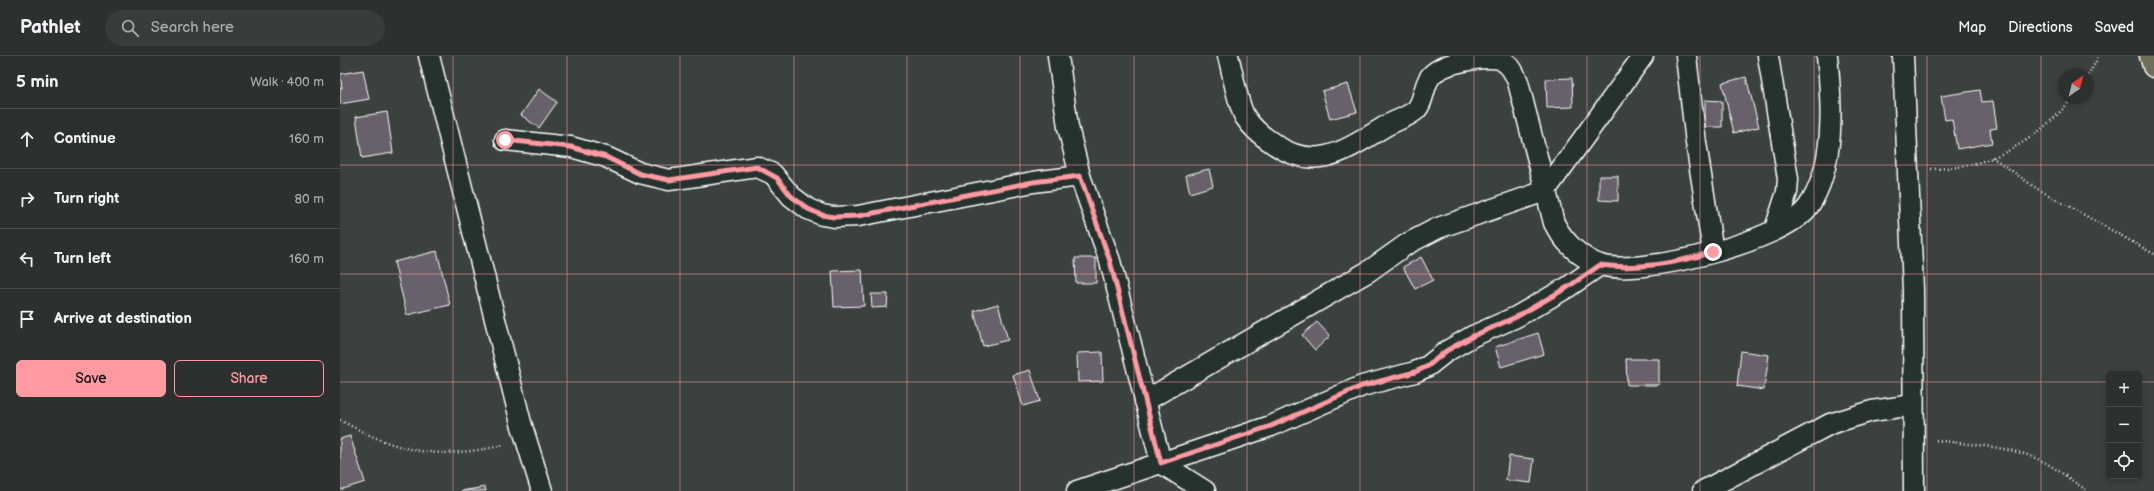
<!DOCTYPE html>
<html lang="en">
<head>
<meta charset="utf-8">
<style>
  :root { --surface:#2c312f; --page:#383d3b; --text:#f1f3f6; --muted:#a6a9aa; --line:#484c4b; --accent:#ff9aa2 }
  body { margin:0; font-family:"Balsamiq Sans",sans-serif; background:var(--page); color:var(--text) }
  .controls { position:absolute; right:12px; bottom:12px; display:grid; overflow:hidden; border-radius:6px; box-shadow:0 2px 6px #0003 }
  .controls button { width:36px; height:36px; display:grid; place-items:center; padding:0; border:0; border-bottom:1px solid var(--line); background:var(--surface); color:var(--text); font:20px sans-serif }
  .compass { position:absolute; left:1718px; top:12px; width:36px; height:36px; border-radius:50%; background:var(--surface); box-shadow:0 2px 6px #0003; rotate:35deg }
  .stop { position:absolute; width:12px; height:12px; margin:-9px; border:3px solid #ff9aa2; border-radius:50%; background:#fff }
  .stop.end { background:#ff9aa2; border-color:#fff; box-shadow:0 1px 4px #0008 }
  .list { margin:0; padding:0; list-style:none }
  h2 { display:flex; justify-content:space-between; align-items:center; height:52px; margin:0; padding:0 16px; font-size:17px }
  h2 small { font-size:13px; font-weight:400; color:var(--muted) }
  .list li { display:grid; grid-template-columns:26px 1fr auto; gap:12px; align-items:center; box-sizing:border-box; height:60px; padding:0 16px; border-top:1px solid var(--line) }
  .list b { display:block; font-size:15px; white-space:nowrap }
  .list em { font-size:13px; font-style:normal; color:var(--muted) }
  .actions { display:flex; gap:8px; padding:12px 16px }
  .actions a { flex:1; padding:9px 0; border:1px solid var(--accent); border-radius:6px; text-align:center; font-size:14px; color:var(--accent) }
  .actions .main { background:var(--accent); color:#111 }
  .icon { flex:none; width:22px; height:22px; fill:none; stroke:currentColor; stroke-width:2; stroke-linecap:round; stroke-linejoin:round }
  .map { position:relative; flex:none; width:1814px; height:435px; overflow:hidden }
  header { display:flex; align-items:center; gap:24px; box-sizing:border-box; height:56px; padding:0 20px; background:var(--surface); border-bottom:1px solid var(--line) }
  header strong { font-size:19px }
  nav { display:flex; gap:22px; margin-inline-start:auto; font-size:14px }
  .search { width:280px; height:36px; background:var(--page); display:flex; align-items:center; gap:10px; box-sizing:border-box; padding:0 14px; border-radius:22px; color:var(--muted); font-size:15px }
  main { display:flex }
  aside { flex:1; background:var(--surface) }
  .map>svg:first-child { display:block }
</style>
</head>
<body>
<header>
<strong>Pathlet</strong>
<div class="search"><svg class="icon" aria-label="search" viewBox="0 0 24 24"><circle cx="10" cy="10" r="6"/><path d="M15 15l6 6"/></svg>Search here</div>
<nav><a>Map</a><a>Directions</a><a>Saved</a></nav>
</header>
<main>
<aside>
<h2>5 min<small>Walk · 400 m</small></h2>
<ul class="list">
<li><svg class="icon" aria-label="ahead" viewBox="0 0 24 24"><path d="M12 20V5M6 11l6-6 6 6"/></svg><div><b>Continue</b></div><em>160 m</em></li>
<li><svg class="icon" aria-label="right" viewBox="0 0 24 24"><path d="M7 20v-9h11M14 6l5 5-5 5"/></svg><div><b>Turn right</b></div><em>80 m</em></li>
<li><svg class="icon" aria-label="left" viewBox="0 0 24 24"><path d="M17 20v-9H6M10 6l-5 5 5 5"/></svg><div><b>Turn left</b></div><em>160 m</em></li>
<li><svg class="icon" aria-label="arrive" viewBox="0 0 24 24"><path d="M6 21V4h12l-3 4 3 4H6"/></svg><div><b>Arrive at destination</b></div></li>
</ul>
<div class="actions"><a class="main">Save</a><a>Share</a></div>
</aside>
<div class="map">
<svg width="1814" height="435" viewBox="0 0 1814 435">
  <rect width="100%" height="100%" fill="#3a413f"/>
  <filter id="ink" filterUnits="userSpaceOnUse"><feTurbulence type="fractalNoise" baseFrequency=".025" numOctaves="2"/><feDisplacementMap in="SourceGraphic" scale="8" xChannelSelector="R" yChannelSelector="G"/><feConvolveMatrix kernelMatrix="1 2 1 2 8 2 1 2 1" color-interpolation-filters="sRGB"/></filter>
  <g filter="url(#ink)">
    <g fill="#68616a" stroke="#fff">
      <polygon points="23,14 29,43 0,48 0,32 2,32 0,18"/>
      <polygon points="1406,21 1419,71 1394,77 1382,27"/>
      <polygon points="1232,22 1233,51 1207,52 1206,23"/>
      <polygon points="1008,28 1017,56 990,63 982,35"/>
      <polygon points="199,33 217,46 199,72 181,59"/>
      <polygon points="1640,34 1642,46 1653,45 1657,72 1650,73 1652,87 1617,93 1612,63 1605,64 1601,40"/>
      <polygon points="1365,44 1382,45 1382,71 1365,71"/>
      <polygon points="47,56 53,97 22,102 16,61"/>
      <polygon points="869,113 873,130 850,137 846,119"/>
      <polygon points="1259,120 1278,120 1278,145 1259,144"/>
      <polygon points="97,195 110,249 67,259 54,206"/>
      <polygon points="1081,201 1093,224 1075,233 1063,211"/>
      <polygon points="735,202 756,202 756,227 736,227"/>
      <polygon points="522,214 524,250 494,251 492,215"/>
      <polygon points="531,238 548,238 547,251 532,252"/>
      <polygon points="658,248 668,284 643,290 634,255"/>
      <polygon points="977,266 990,280 975,294 962,279"/>
      <polygon points="1198,277 1204,298 1161,311 1155,291"/>
      <polygon points="1401,295 1429,299 1424,334 1397,330"/>
      <polygon points="762,296 763,325 738,326 737,297"/>
      <polygon points="1286,303 1319,303 1319,329 1287,329"/>
      <polygon points="690,314 700,345 683,350 673,319"/>
      <polygon points="10,380 25,426 0,434 0,383"/>
      <polygon points="1169,400 1194,403 1191,427 1166,424"/>
      <polygon points="145,431 146,435 121,435"/>
    </g>
    <g fill="none" stroke-linecap="round" stroke-linejoin="round">
      <g stroke="#fff" stroke-width="23">
        <g id="street">
          <polyline points="89,0 181,367 202,435"/>
          <polyline points="718,0 728,71 740,120 770,205 821,407 865,435"/>
          <path d="M888,0C893,17 897,47 905,61C912,72 923,81 934,88C976,117 1006,94 1044,71C1053,65 1067,62 1076,54C1084,46 1083,31 1090,21C1101,6 1143,0 1160,3C1170,8 1174,16 1178,26L1214,167C1223,185 1240,202 1260,209C1300,221 1444,185 1468,151C1496,111 1492,46 1487,0"/>
          <polyline points="1346,0 1356,87 1373,196"/>
          <polyline points="1428,0 1448,123 1447,136 1435,173"/>
          <polyline points="1563,0 1573,234 1574,435"/>
          <polyline points="165,84 231,91 266,101 300,117 329,124 417,111 433,118 451,140 468,153 482,159 494,161 518,160 693,126 740,120"/>
          <polyline points="805,345 1029,215 1067,188 1098,172 1205,135 1303,0"/>
          <polyline points="737,435 931,370 1022,330 1075,316 1088,310 1107,295 1133,280 1176,261 1228,231 1260,209"/>
          <polyline points="1363,435 1490,368 1532,355 1573,349"/>
        </g>
      </g>
      <g stroke="#fff" stroke-width="25">
        <polyline id="highway" points="1811,0 1814,10"/>
      </g>
      <g stroke="#fff" stroke-width="2.5" stroke-dasharray="1 3" stroke-linecap="butt">
        <polyline points="1748,20 1759,0"/>
        <polyline points="1652,101 1696,132 1814,198"/>
        <path d="M1591,113C1603,112 1616,112 1628,109C1668,101 1707,74 1732,42"/>
        <path d="M0,364C62,398 95,404 165,389"/>
        <path d="M1596,384C1628,389 1673,390 1702,405C1718,413 1733,426 1748,435"/>
      </g>
      <use href="#street" stroke="#26332d" stroke-width="20"/>
      <use href="#highway" stroke="#706e59" stroke-width="22"/>
    </g>
  </g>
  <g fill="none" stroke-linecap="round" stroke-linejoin="round" filter="url(#ink)">
    <path stroke="#ff9aa2" stroke-width="5" d="M165,84L231,91L266,101L300,118L329,124L417,111L437,122L451,140L468,153L482,159L494,161L518,160L693,126L740,120L770,205L821,407L931,370L1022,330L1075,316L1088,310L1106,295L1133,280L1176,261L1228,231L1260,209C1299,214 1336,207 1373,196"/>
  </g>
  <path fill="none" stroke="#ff9aa2" stroke-width="1" stroke-opacity="0.55" d="M113,0V435M227,0V435M340,0V435M454,0V435M567,0V435M680,0V435M794,0V435M907,0V435M1020,0V435M1134,0V435M1247,0V435M1360,0V435M1474,0V435M1587,0V435M1701,0V435M0,109H1814M0,218H1814M0,326H1769M1799,326H1814"/>
</svg>
<div class="controls">
<button>+</button>
<button>−</button>
<button><svg class="icon" aria-label="locate" viewBox="0 0 24 24"><circle cx="12" cy="12" r="6"/><path d="M12 2v4M12 18v4M2 12h4M18 12h4"/></svg></button>
</div>
<svg class="compass" viewBox="-18 -18 36 36"><path d="M0-13l5 13h-10z" fill="#e53935"/><path d="M0 13l5-13h-10z" fill="#a6a9aa"/></svg>
<div class="stop" style="left:165px;top:84px"></div>
<div class="stop end" style="left:1373px;top:196px"></div>
</div>
</main>
</body>
</html>
